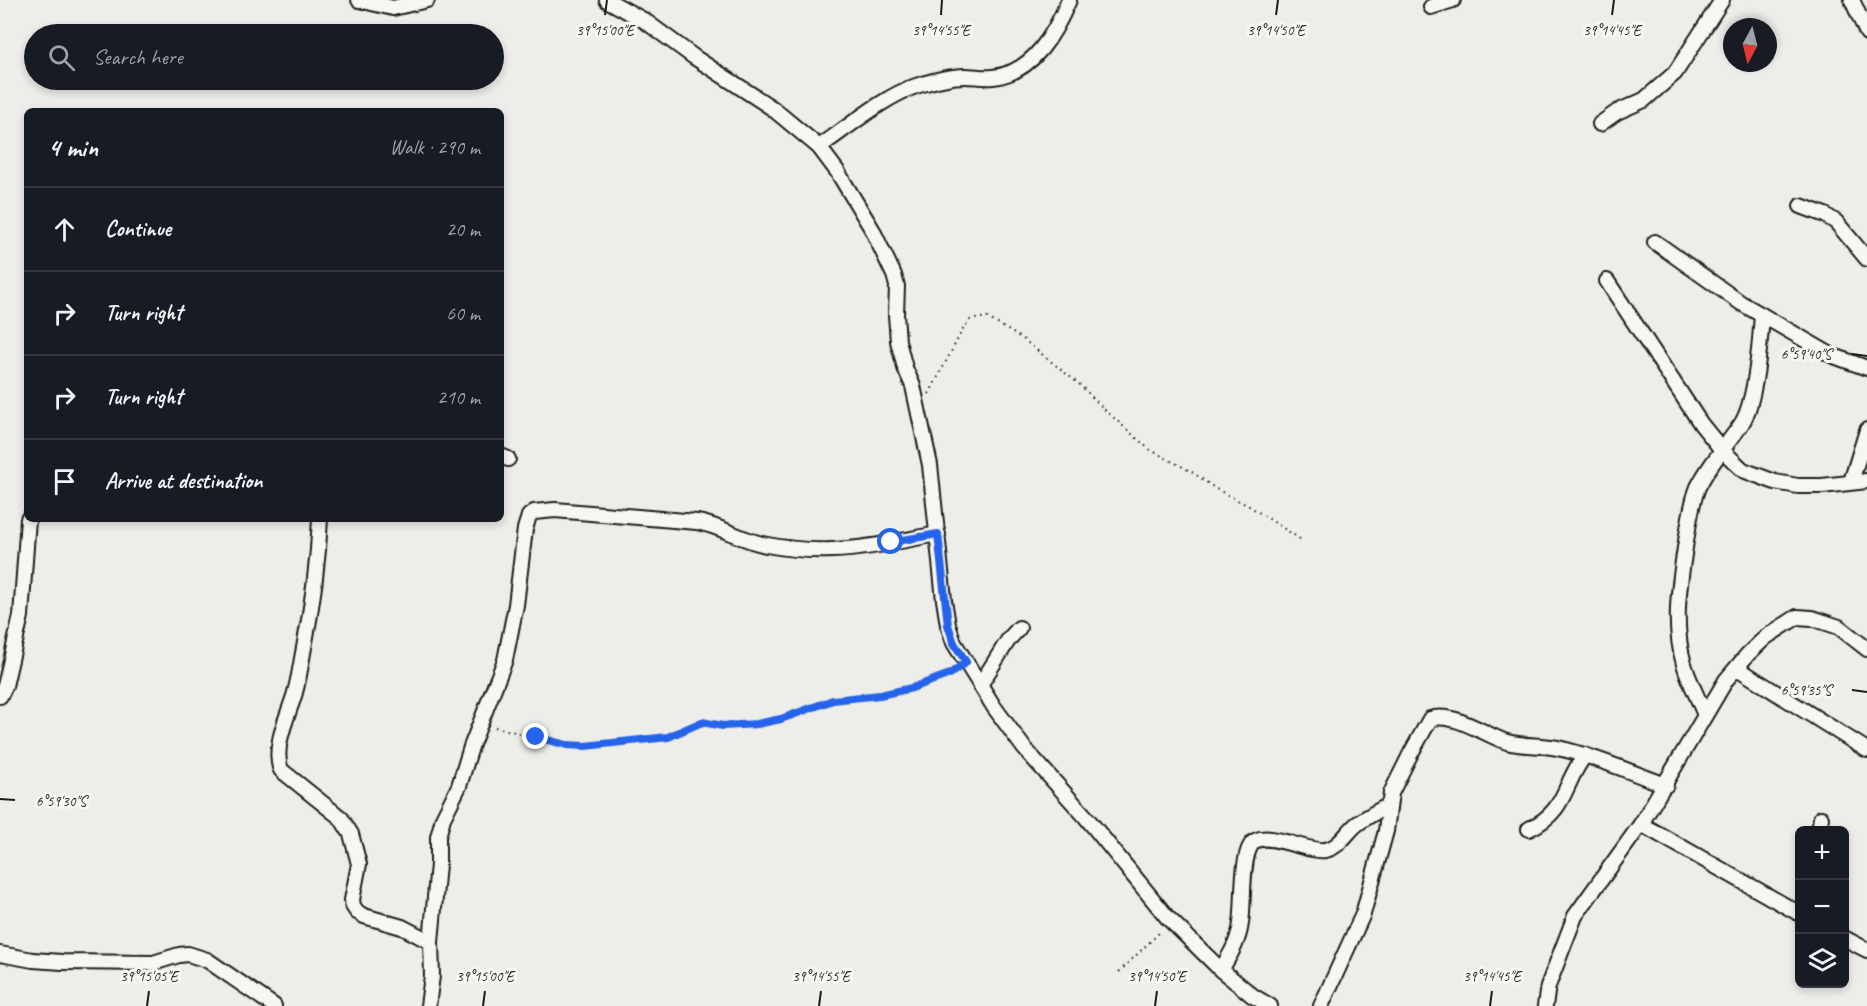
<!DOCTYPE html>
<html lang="en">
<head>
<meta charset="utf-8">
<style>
  :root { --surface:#171b24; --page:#20242c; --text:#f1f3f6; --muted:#9ea1a6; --line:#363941 }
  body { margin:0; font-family:Caveat,sans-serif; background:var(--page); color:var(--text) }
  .controls { position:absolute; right:18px; bottom:18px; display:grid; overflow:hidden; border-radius:9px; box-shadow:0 3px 9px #0003 }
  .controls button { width:54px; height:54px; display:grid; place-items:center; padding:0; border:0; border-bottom:2px solid var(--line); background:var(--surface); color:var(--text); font:30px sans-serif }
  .compass { position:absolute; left:1723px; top:18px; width:54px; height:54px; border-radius:50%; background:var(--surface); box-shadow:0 3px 9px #0003; rotate:187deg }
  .stop { position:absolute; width:18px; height:18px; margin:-14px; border:4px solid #2563eb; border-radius:50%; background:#fff }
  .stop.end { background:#2563eb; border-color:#fff; box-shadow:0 2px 6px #0008 }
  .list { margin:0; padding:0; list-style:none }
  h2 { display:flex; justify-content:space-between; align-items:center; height:78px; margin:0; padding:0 24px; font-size:26px }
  h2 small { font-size:20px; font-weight:400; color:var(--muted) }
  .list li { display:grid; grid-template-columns:39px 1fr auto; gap:18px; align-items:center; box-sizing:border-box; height:84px; padding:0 24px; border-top:2px solid var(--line) }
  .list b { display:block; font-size:22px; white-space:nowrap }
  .list em { font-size:20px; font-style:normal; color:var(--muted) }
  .icon { flex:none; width:33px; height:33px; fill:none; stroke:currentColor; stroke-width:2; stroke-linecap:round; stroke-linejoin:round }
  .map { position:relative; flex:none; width:1867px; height:1006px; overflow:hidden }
  .search { position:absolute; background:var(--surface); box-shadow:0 3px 9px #0003; left:24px; top:24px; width:480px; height:66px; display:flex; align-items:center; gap:15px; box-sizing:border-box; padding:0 21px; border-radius:33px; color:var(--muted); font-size:22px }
  .panel { position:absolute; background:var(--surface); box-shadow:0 3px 9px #0003; left:24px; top:108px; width:480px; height:414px; border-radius:9px }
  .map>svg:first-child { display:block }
</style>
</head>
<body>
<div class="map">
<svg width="1867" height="1006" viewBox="0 0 1867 1006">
  <rect width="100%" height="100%" fill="#edede9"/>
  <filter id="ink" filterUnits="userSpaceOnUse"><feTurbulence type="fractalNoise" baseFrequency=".0167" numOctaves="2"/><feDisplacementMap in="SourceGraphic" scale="12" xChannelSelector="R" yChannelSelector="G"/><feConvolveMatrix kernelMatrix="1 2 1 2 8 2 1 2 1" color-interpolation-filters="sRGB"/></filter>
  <g filter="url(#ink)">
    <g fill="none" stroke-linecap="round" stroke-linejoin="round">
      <g stroke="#1c1c1c" stroke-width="18">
        <g id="minor">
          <polyline points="359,0 393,8 427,0"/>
          <polyline points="607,0 645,21 694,57 772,108 819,147 837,171 872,229 894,275 897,286 896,315 898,341 905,368 913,386 930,465 944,600 948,625 954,643 994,707 1024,748 1085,816 1167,917 1221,970 1253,996 1270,1006"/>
          <polyline points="1852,0 1867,33"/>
          <polyline points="1431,7 1453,0"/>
          <polyline points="1600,124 1617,112 1644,100 1675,73 1722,0"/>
          <path d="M819,147C847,128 885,96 916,86C932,81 949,76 965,76C974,76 984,78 993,77C1033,73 1055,33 1069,0"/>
          <polyline points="1801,206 1825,215 1836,222 1867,259"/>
          <polyline points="1655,242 1741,303 1831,355 1867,368"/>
          <polyline points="1607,281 1701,424 1722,450 1743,470 1775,482 1798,486 1822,486 1867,481"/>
          <polyline points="501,456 508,459"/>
          <polyline points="1851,482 1867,430"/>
          <path d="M320,519C318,564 312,608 303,653C300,669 298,686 292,702C285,722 273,750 281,770L341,818L351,834L359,864L352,900L353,906L357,912L364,916L402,927L431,942L432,976L428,1006"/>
          <polyline points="1737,668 1867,750"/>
          <polyline points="980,685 1009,639 1019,628"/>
          <polyline points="0,696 5,686 21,616 28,519"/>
          <path d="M1705,715C1698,698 1689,681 1684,664C1672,623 1680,582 1686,541C1689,524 1691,504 1698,487C1709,464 1728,444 1742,423C1756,400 1760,342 1762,315"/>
          <polyline points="1641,824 1800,914"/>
          <path d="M1529,829C1568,810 1562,785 1585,755"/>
          <polyline points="1819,830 1821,818"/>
          <polyline points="1844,938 1867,950"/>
          <path d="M431,942L438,864V837L443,818L459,786L471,747L505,660L516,605L525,529L529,516L534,512L555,510L697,522C722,526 742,541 767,545C788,549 811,551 832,550C868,549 903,540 938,534"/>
          <polyline points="0,954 33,960 62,962 153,963 179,955 188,954 207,960 274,1006"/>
          <path d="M1221,970C1230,955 1239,941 1241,923C1244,905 1241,860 1251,845C1262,827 1307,853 1325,850C1339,848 1347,832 1357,824C1366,817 1378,811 1389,805"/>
          <path d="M1321,1006L1363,914L1386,831L1391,793L1411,753L1430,719C1453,711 1485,735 1507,742C1525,747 1544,744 1562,749C1598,757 1631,773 1666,785"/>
          <polyline points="1545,1006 1548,986 1575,916 1641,824 1726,680 1748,654 1766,637 1797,617 1812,618 1839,627 1867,649"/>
        </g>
      </g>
      <g stroke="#1c1c1c" stroke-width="2" stroke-dasharray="1.5 4.5" stroke-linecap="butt">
        <polyline points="929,394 962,331 970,320 986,317 1023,339 1079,384 1106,411 1149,449 1192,472 1216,489 1249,506 1303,541"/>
        <polyline points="495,727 567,745 585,746 652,740 668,737 702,722 723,726 757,724 781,719 833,700 880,695 912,688 932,682 954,671"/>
        <polyline points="1119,972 1160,932"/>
      </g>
      <use href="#minor" stroke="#f6f6f2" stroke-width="14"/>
    </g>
  </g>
  <g fill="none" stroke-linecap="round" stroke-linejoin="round" filter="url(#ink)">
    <polyline stroke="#2563eb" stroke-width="8" points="536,737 567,745 585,746 668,737 702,722 723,726 757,724 781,719 833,700 880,695 912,688 950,674 966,662 954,643 948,625 938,534 891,542"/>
  </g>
  <path fill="none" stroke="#1c1c1c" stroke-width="2" d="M605,15L607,0M941,15L942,0M1276,15L1278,0M1612,15L1614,0M1852,354L1867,356M1852,690L1867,692M0,799L15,800M147,1006L149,991M483,1006L485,991M819,1006L821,991M1155,1006L1157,991M1490,1006L1492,991"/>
  <g font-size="15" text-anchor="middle" fill="#1c1c1c" stroke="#f6f6f2" stroke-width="6" stroke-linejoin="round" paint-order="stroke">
    <text x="605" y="35">39°15'00"E</text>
    <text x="941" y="35">39°14'55"E</text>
    <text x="1276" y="35">39°14'50"E</text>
    <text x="1612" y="35">39°14'45"E</text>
    <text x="1806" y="359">6°59'40"S</text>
    <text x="1806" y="695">6°59'35"S</text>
    <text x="61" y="806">6°59'30"S</text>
    <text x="149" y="981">39°15'05"E</text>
    <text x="485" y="981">39°15'00"E</text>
    <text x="821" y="981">39°14'55"E</text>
    <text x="1157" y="981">39°14'50"E</text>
    <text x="1492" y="981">39°14'45"E</text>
  </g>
</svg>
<div class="controls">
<button>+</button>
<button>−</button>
<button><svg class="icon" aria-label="layers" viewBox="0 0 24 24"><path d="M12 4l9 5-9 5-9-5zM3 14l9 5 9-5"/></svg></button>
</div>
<svg class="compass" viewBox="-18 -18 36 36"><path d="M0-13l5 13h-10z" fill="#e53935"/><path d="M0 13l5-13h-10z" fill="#9ea1a6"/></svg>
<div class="stop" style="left:891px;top:542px"></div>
<div class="stop end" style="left:536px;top:737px"></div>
<div class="search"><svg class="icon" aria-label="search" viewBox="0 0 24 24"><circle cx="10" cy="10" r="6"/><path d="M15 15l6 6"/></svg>Search here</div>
<section class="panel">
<h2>4 min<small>Walk · 290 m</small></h2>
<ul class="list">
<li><svg class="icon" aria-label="ahead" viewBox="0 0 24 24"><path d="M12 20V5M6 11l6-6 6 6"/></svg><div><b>Continue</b></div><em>20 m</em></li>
<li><svg class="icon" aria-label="right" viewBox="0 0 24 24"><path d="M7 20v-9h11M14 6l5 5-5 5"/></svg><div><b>Turn right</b></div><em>60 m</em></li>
<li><svg class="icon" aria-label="right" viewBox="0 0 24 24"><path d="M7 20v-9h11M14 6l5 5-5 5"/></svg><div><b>Turn right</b></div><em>210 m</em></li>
<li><svg class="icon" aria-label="arrive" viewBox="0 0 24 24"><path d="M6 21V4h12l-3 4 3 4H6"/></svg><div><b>Arrive at destination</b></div></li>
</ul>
</section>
</div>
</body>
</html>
